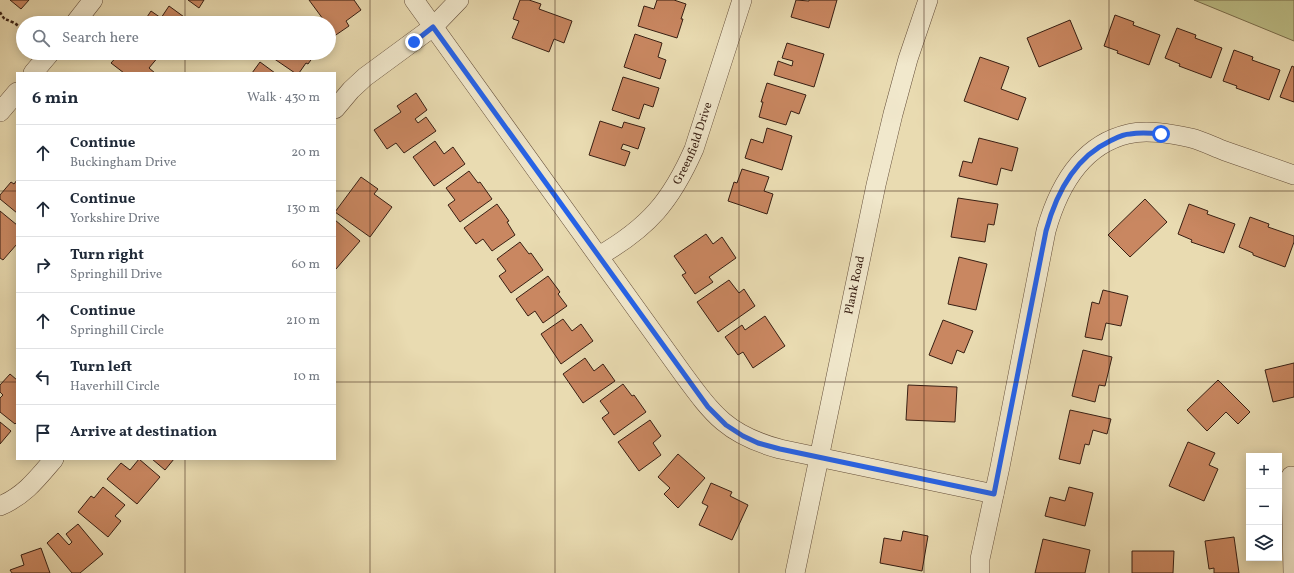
<!DOCTYPE html>
<html lang="en">
<head>
<meta charset="utf-8">
<style>
  :root { --surface:#fff; --page:#f2f2f3; --text:#1f2937; --muted:#747a83; --line:#e0e1e3 }
  body { margin:0; font-family:Vollkorn,serif; background:var(--page); color:var(--text) }
  .controls { position:absolute; right:12px; bottom:12px; display:grid; overflow:hidden; border-radius:0px; box-shadow:0 2px 10px #0003 }
  .controls button { width:36px; height:36px; display:grid; place-items:center; padding:0; border:0; border-bottom:1px solid var(--line); background:var(--surface); color:var(--text); font:20px sans-serif }
  .stop { position:absolute; width:12px; height:12px; margin:-9px; border:3px solid #2563eb; border-radius:50%; background:#fff }
  .stop.end { background:#2563eb; border-color:#fff; box-shadow:0 1px 4px #0008 }
  .list { margin:0; padding:0; list-style:none }
  h2 { display:flex; justify-content:space-between; align-items:center; height:52px; margin:0; padding:0 16px; font-size:17px }
  h2 small { font-size:13px; font-weight:400; color:var(--muted) }
  .list li { display:grid; grid-template-columns:26px 1fr auto; gap:12px; align-items:center; box-sizing:border-box; height:56px; padding:0 16px; border-top:1px solid var(--line) }
  .list b { display:block; font-size:15px; white-space:nowrap }
  .list p { margin:0; font-size:13px; white-space:nowrap; color:var(--muted) }
  .list em { font-size:13px; font-style:normal; color:var(--muted) }
  .icon { flex:none; width:22px; height:22px; fill:none; stroke:currentColor; stroke-width:2; stroke-linecap:round; stroke-linejoin:round }
  .map { position:relative; flex:none; width:1294px; height:573px; overflow:hidden }
  .search { position:absolute; background:var(--surface); box-shadow:0 2px 10px #0003; left:16px; top:16px; width:320px; height:44px; display:flex; align-items:center; gap:10px; box-sizing:border-box; padding:0 14px; border-radius:22px; color:var(--muted); font-size:15px }
  .panel { position:absolute; background:var(--surface); box-shadow:0 2px 10px #0003; left:16px; top:72px; width:320px; height:388px; border-radius:0px }
  .map>svg:first-child { display:block }
</style>
</head>
<body>
<div class="map">
<svg width="1294" height="573" viewBox="0 0 1294 573">
  <rect width="100%" height="100%" fill="#e9dbb1"/>
  <filter id="stains"><feTurbulence type="fractalNoise" baseFrequency=".005" numOctaves="4"/><feColorMatrix values="0 0 0 0 .2 0 0 0 0 .09 0 0 0 0 .02 0 0 0 .5 -.17"/></filter>
  <radialGradient id="worn" r=".72"><stop offset=".6" stop-color="#630" stop-opacity="0"/><stop offset="1" stop-color="#630" stop-opacity=".3"/></radialGradient>
  <polygon fill="#bcbe87" stroke="#7a6e4d" points="1194,0 1294,0 1294,41"/>
  <g fill="#c98761" stroke="#381f13">
    <polygon points="10,0 29,0 21,9"/>
    <polygon points="188,0 204,0 199,8"/>
    <polygon points="309,0 354,0 361,10 346,21 349,26 330,39 329,23 319,23 318,22 323,19"/>
    <polygon points="520,0 529,0 541,4 539,9 572,21 564,43 554,39 549,52 512,38 519,21 513,19"/>
    <polygon points="657,0 674,0 686,4 681,19 683,19 677,38 638,26 644,6 654,9"/>
    <polygon points="796,0 809,1 809,0 837,0 829,28 791,17"/>
    <polygon points="169,6 191,22 190,23 143,23 151,11 161,18"/>
    <polygon points="1115,15 1134,22 1133,25 1160,35 1149,65 1117,53 1118,51 1104,46"/>
    <polygon points="1070,20 1082,49 1039,67 1027,38"/>
    <polygon points="1177,28 1196,35 1195,38 1222,48 1211,78 1179,66 1180,64 1165,58"/>
    <polygon points="635,34 662,43 658,57 666,60 660,79 624,67"/>
    <polygon points="787,43 824,54 814,87 774,75 778,61 792,66 793,61 782,58"/>
    <polygon points="1234,50 1253,57 1252,60 1280,70 1269,100 1236,88 1237,86 1223,81"/>
    <polygon points="120,53 155,53 159,56 149,68 155,73 124,73 111,63"/>
    <polygon points="277,53 316,53 308,64 306,63 299,73 295,73 273,58"/>
    <polygon points="980,57 1009,67 1001,89 1026,98 1018,120 964,101"/>
    <polygon points="260,62 275,73 252,73"/>
    <polygon points="1292,66 1294,67 1294,102 1280,97"/>
    <polygon points="623,77 659,88 653,107 644,104 639,119 612,110"/>
    <polygon points="767,83 806,95 799,114 791,111 786,125 759,117 763,102 761,102"/>
    <polygon points="416,93 427,110 415,119 418,123 426,117 436,131 404,153 396,143 387,149 374,130 401,112 397,106"/>
    <polygon points="600,121 622,128 624,122 645,128 638,149 623,144 621,149 630,152 625,166 589,155"/>
    <polygon points="767,128 792,136 782,170 745,158 751,139 763,143"/>
    <polygon points="979,138 1018,148 1012,171 1001,168 997,185 959,176 963,161 972,163"/>
    <polygon points="435,141 444,154 453,147 465,164 434,186 413,157"/>
    <polygon points="742,169 769,177 764,191 773,194 767,214 728,201 734,182 737,183"/>
    <polygon points="469,171 478,183 480,182 492,199 460,222 448,205 455,200 446,188"/>
    <polygon points="361,177 378,189 374,194 392,207 370,237 335,212"/>
    <polygon points="17,180 17,213 0,199 0,195 11,182 14,184"/>
    <polygon points="958,198 998,204 994,225 988,224 985,242 951,237"/>
    <polygon points="1145,199 1167,222 1130,257 1108,235"/>
    <polygon points="497,204 509,221 507,222 515,235 492,251 483,239 476,244 464,228"/>
    <polygon points="1189,204 1208,211 1207,214 1235,224 1224,253 1191,242 1192,240 1178,234"/>
    <polygon points="0,211 17,225 17,244 3,260 0,258"/>
    <polygon points="1250,217 1269,224 1268,227 1294,236 1294,242 1285,267 1253,255 1253,253 1239,247"/>
    <polygon points="335,220 360,241 336,269 335,268"/>
    <polygon points="706,234 713,244 722,237 736,258 709,277 713,282 695,294 682,275 686,273 674,256"/>
    <polygon points="520,242 529,254 531,253 543,270 511,293 499,276 506,271 497,259"/>
    <polygon points="959,257 987,264 976,310 948,304"/>
    <polygon points="548,276 560,292 558,294 567,306 543,323 535,311 528,316 516,299"/>
    <polygon points="729,280 739,293 744,289 755,306 718,332 697,302"/>
    <polygon points="1103,290 1128,296 1121,326 1106,323 1102,340 1085,337 1092,302 1099,304"/>
    <polygon points="765,316 785,346 753,368 743,352 738,355 725,337 742,325 745,330"/>
    <polygon points="563,319 572,331 581,324 593,341 561,364 541,334"/>
    <polygon points="943,320 973,331 964,353 957,350 952,364 929,355"/>
    <polygon points="1083,350 1112,357 1105,386 1099,385 1095,402 1072,396"/>
    <polygon points="585,358 594,371 603,364 615,381 583,403 563,374"/>
    <polygon points="1294,363 1294,397 1273,402 1265,370"/>
    <polygon points="10,374 17,380 17,422 15,424 0,412 0,398 3,395 0,392 0,385"/>
    <polygon points="1218,380 1250,412 1238,424 1226,412 1207,431 1187,410"/>
    <polygon points="623,384 632,396 634,395 646,412 614,435 602,418 609,413 600,401"/>
    <polygon points="908,385 957,387 955,422 906,420"/>
    <polygon points="1070,410 1111,419 1107,434 1093,430 1089,445 1085,444 1080,464 1059,459"/>
    <polygon points="650,420 661,436 653,443 661,455 639,471 618,442"/>
    <polygon points="0,422 11,431 0,444"/>
    <polygon points="1188,442 1215,453 1209,465 1218,469 1204,501 1169,486"/>
    <polygon points="678,454 705,478 678,508 664,494 670,488 658,477"/>
    <polygon points="139,459 160,477 137,504 107,479 121,463 130,470"/>
    <polygon points="152,459 174,459 165,470"/>
    <polygon points="711,483 732,492 730,496 748,505 732,540 699,525 708,506 702,503"/>
    <polygon points="103,487 125,505 115,516 121,521 108,537 78,512 91,496 94,498"/>
    <polygon points="1069,487 1093,493 1085,526 1045,516 1050,497 1065,501"/>
    <polygon points="78,524 103,554 80,573 72,573 47,543 58,533 69,545 72,542 66,534"/>
    <polygon points="903,531 928,536 922,571 880,563 884,538 901,541"/>
    <polygon points="1234,537 1239,573 1214,573 1214,568 1209,569 1205,541"/>
    <polygon points="1043,539 1090,550 1085,573 1035,573"/>
    <polygon points="41,548 50,573 12,573 10,570 24,565 21,555"/>
    <polygon points="1132,551 1174,551 1173,573 1132,573"/>
  </g>
  <g fill="none" stroke-linecap="round" stroke-linejoin="round">
    <g stroke="#644e3a" stroke-width="20">
      <g id="street">
        <path d="M414,0L683,374C713,415 728,435 780,449L994,494"/>
        <polyline points="75,23 93,0"/>
        <polyline points="33,73 50,53"/>
        <polyline points="335,109 351,90 365,77 433,27 459,0"/>
        <polyline points="0,112 17,92"/>
        <path id="s1" d="M599,256C649,227 671,201 694,149L742,0"/>
        <polyline points="1291,476 1293,573"/>
        <path d="M0,506C24,496 37,479 54,459"/>
        <path id="s2" d="M795,573L876,185L893,114L908,59L928,0"/>
        <path d="M980,573V559L1000,467L1046,231C1058,188 1081,145 1128,134C1147,129 1172,134 1191,138C1203,141 1214,147 1225,151C1248,159 1271,167 1294,175"/>
      </g>
    </g>
    <path stroke="#381f13" stroke-width="2.5" stroke-dasharray="3 2" stroke-linecap="butt" d="M0,12C5,21 4,18 12,22C16,23 20,28 23,30"/>
    <use href="#street" stroke="#f1e8cc" stroke-width="19"/>
  </g>
  <g fill="none" stroke-linecap="round" stroke-linejoin="round">
    <path stroke="#2563eb" stroke-width="5" d="M414,42L433,27L708,407L726,425L743,436L758,443L780,449L994,494L1046,231C1056,194 1074,158 1110,141C1116,138 1123,134 1130,134C1141,132 1151,133 1161,134"/>
  </g>
  <path fill="none" stroke="#381f13" stroke-width="1" stroke-opacity="0.55" d="M185,0V23M370,0V573M555,0V573M739,0V573M924,0V573M1109,0V573M185,53V73M0,191H17M335,191H1294M0,382H17M335,382H1294M185,459V573"/>
  <g text-anchor="middle" dominant-baseline="central" stroke-width="4" stroke-linejoin="round" paint-order="stroke">
    <g font-size="12" fill="#381f13" stroke="#f1e8cc">
      <text stroke="none"><textPath href="#s1" startOffset="151">Greenfield Drive</textPath></text>
      <text stroke="none"><textPath href="#s2" startOffset="294">Plank Road</textPath></text>
    </g>
  </g>
  <rect width="100%" height="100%" filter="url(#stains)"/>
  <rect width="100%" height="100%" fill="url(#worn)"/>
</svg>
<div class="controls">
<button>+</button>
<button>−</button>
<button><svg class="icon" aria-label="layers" viewBox="0 0 24 24"><path d="M12 4l9 5-9 5-9-5zM3 14l9 5 9-5"/></svg></button>
</div>
<div class="stop" style="left:1161px;top:134px"></div>
<div class="stop end" style="left:414px;top:42px"></div>
<div class="search"><svg class="icon" aria-label="search" viewBox="0 0 24 24"><circle cx="10" cy="10" r="6"/><path d="M15 15l6 6"/></svg>Search here</div>
<section class="panel">
<h2>6 min<small>Walk · 430 m</small></h2>
<ul class="list">
<li><svg class="icon" aria-label="ahead" viewBox="0 0 24 24"><path d="M12 20V5M6 11l6-6 6 6"/></svg><div><b>Continue</b><p>Buckingham Drive</p></div><em>20 m</em></li>
<li><svg class="icon" aria-label="ahead" viewBox="0 0 24 24"><path d="M12 20V5M6 11l6-6 6 6"/></svg><div><b>Continue</b><p>Yorkshire Drive</p></div><em>130 m</em></li>
<li><svg class="icon" aria-label="right" viewBox="0 0 24 24"><path d="M7 20v-9h11M14 6l5 5-5 5"/></svg><div><b>Turn right</b><p>Springhill Drive</p></div><em>60 m</em></li>
<li><svg class="icon" aria-label="ahead" viewBox="0 0 24 24"><path d="M12 20V5M6 11l6-6 6 6"/></svg><div><b>Continue</b><p>Springhill Circle</p></div><em>210 m</em></li>
<li><svg class="icon" aria-label="left" viewBox="0 0 24 24"><path d="M17 20v-9H6M10 6l-5 5 5 5"/></svg><div><b>Turn left</b><p>Haverhill Circle</p></div><em>10 m</em></li>
<li><svg class="icon" aria-label="arrive" viewBox="0 0 24 24"><path d="M6 21V4h12l-3 4 3 4H6"/></svg><div><b>Arrive at destination</b></div></li>
</ul>
</section>
</div>
</body>
</html>
